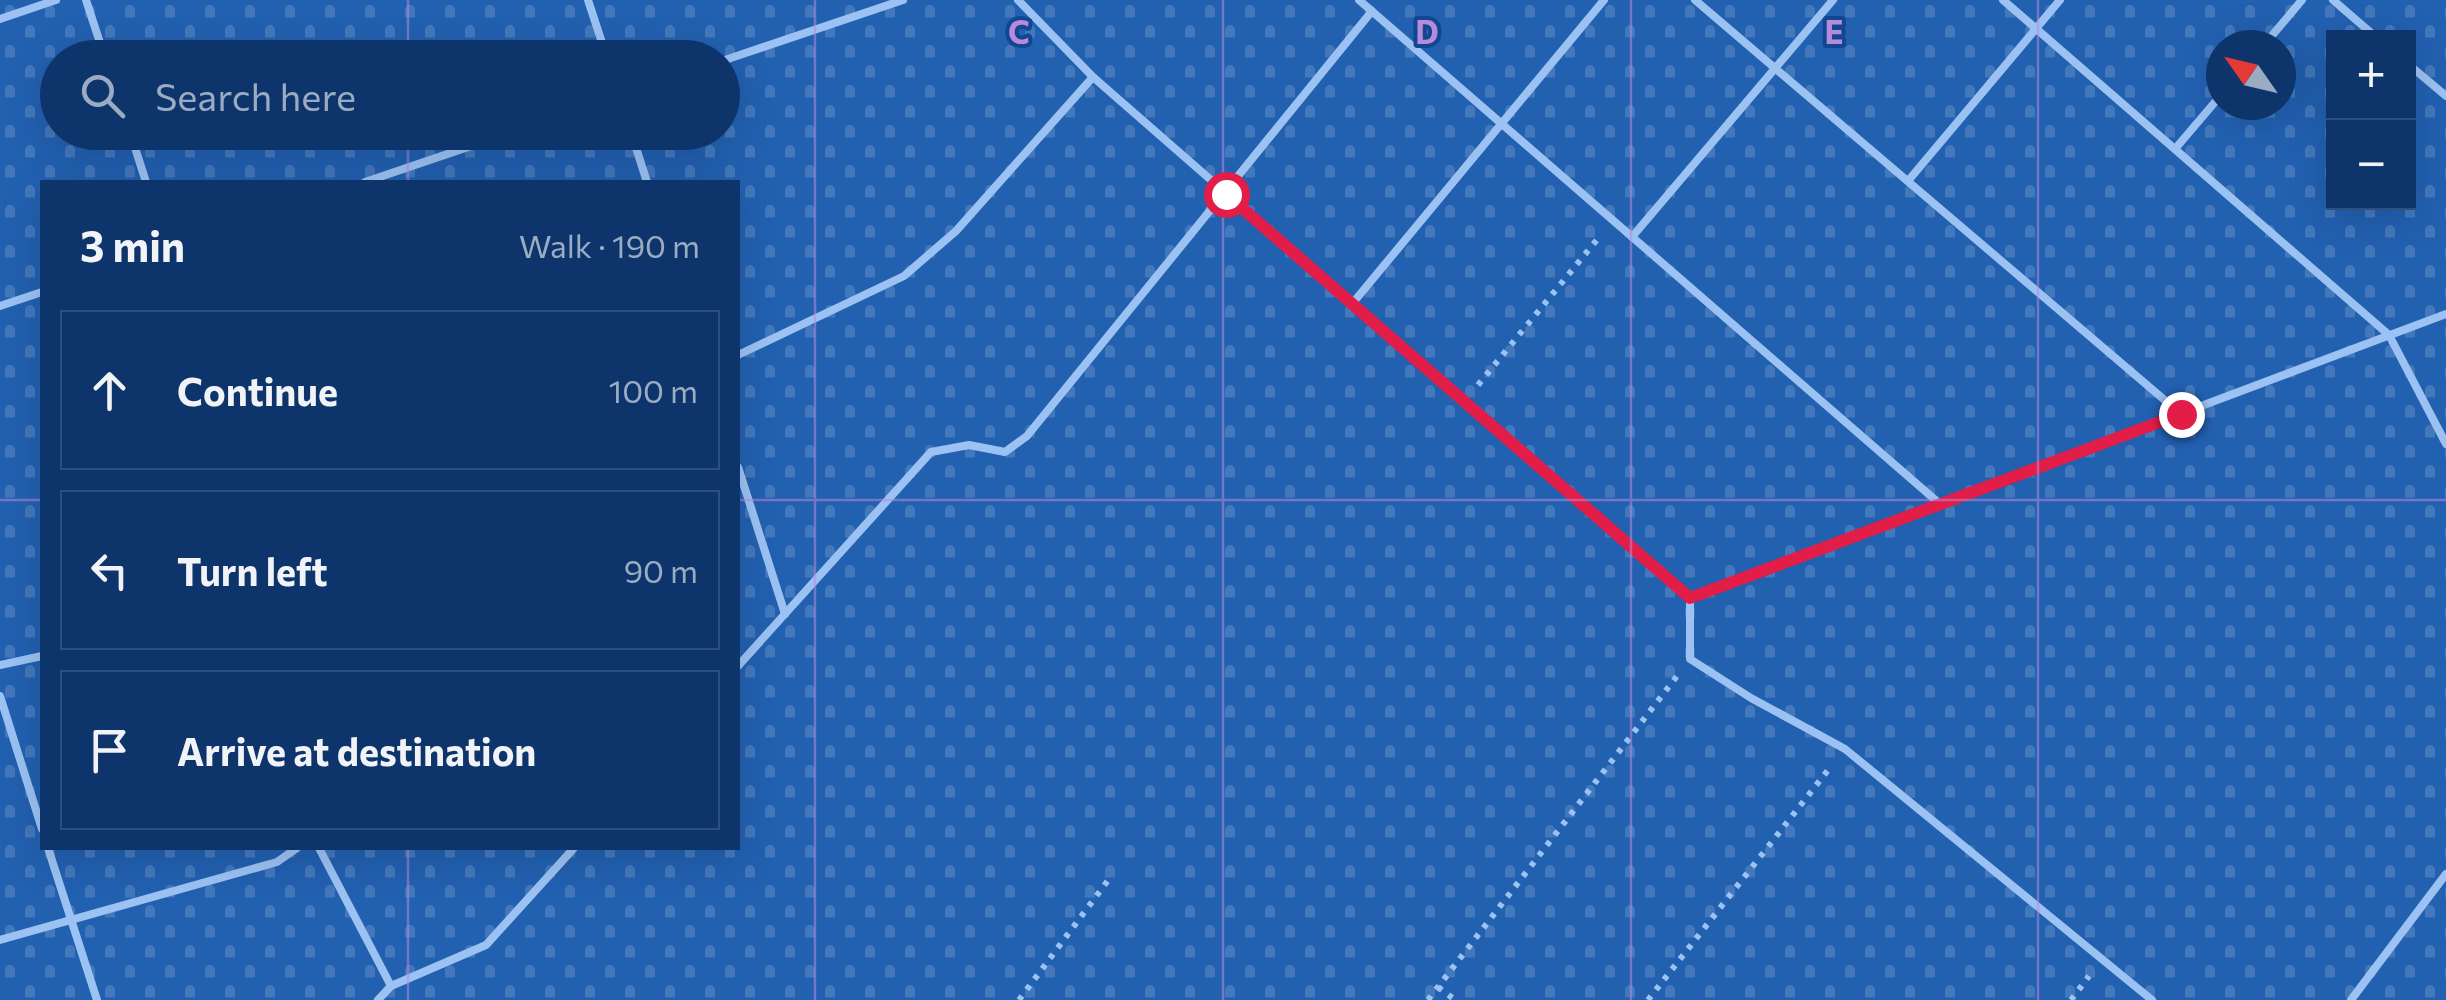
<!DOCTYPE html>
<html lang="en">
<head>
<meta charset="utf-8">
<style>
  :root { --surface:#0d356c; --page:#163d72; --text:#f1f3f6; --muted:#9aabc2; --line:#2d507f }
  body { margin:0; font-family:Commissioner,sans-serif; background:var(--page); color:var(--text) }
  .controls { position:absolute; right:30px; top:30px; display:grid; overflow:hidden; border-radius:0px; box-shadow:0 10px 40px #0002 }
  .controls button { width:90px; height:90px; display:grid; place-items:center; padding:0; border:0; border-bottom:2px solid var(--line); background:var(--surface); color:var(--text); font:50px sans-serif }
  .compass { position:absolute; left:2206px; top:30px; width:90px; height:90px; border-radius:50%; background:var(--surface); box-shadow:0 10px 40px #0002; rotate:304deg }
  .stop { position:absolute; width:30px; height:30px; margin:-22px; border:8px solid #e11d48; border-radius:50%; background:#fff }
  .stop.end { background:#e11d48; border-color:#fff; box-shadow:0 2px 10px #0008 }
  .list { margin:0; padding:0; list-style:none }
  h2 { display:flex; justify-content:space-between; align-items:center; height:130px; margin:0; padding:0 40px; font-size:42px }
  h2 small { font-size:32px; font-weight:400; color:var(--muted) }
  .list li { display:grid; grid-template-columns:65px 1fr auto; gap:30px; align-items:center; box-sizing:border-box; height:160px; margin:0 20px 20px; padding:0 20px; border:2px solid var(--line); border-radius:0px }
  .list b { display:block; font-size:38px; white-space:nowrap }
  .list em { font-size:32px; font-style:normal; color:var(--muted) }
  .icon { flex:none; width:55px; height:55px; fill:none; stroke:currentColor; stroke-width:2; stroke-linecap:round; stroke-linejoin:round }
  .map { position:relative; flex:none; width:2446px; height:1000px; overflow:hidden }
  .search { position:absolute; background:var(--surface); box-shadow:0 10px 40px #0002; left:40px; top:40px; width:700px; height:110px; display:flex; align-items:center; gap:25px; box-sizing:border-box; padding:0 35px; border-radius:55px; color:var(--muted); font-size:38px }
  .panel { position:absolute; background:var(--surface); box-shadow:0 10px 40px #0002; left:40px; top:180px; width:700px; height:670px; border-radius:0px }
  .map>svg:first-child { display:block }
</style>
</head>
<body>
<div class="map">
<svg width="2446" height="1000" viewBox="0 0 2446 1000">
  <defs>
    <pattern id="cemetery-stones" width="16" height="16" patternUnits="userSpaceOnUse" patternTransform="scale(2.5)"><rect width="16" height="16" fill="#2260b0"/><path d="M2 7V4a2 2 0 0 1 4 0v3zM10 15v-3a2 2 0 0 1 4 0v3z" fill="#4378bc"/></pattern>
  </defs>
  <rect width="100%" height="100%" fill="#114790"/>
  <path fill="url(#cemetery-stones)" fill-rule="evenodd" d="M0,0H2446V1000H0ZM2334,38H2408V202H2334ZM2221,45H2281V105H2221ZM58,58H722V132H58ZM42,182H738V848H42Z"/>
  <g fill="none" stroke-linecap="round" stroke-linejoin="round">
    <g stroke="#9bc2f3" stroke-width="6" stroke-dasharray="5 8" stroke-linecap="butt">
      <polyline points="1478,385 1600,236"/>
      <polyline points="1438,987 1455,1000"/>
      <polyline points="1019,1000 1109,879"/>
      <polyline points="1428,1000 1677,676"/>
      <polyline points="1648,1000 1832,765"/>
      <polyline points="2071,1000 2089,976"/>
    </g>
    <g stroke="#9bc2f3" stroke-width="8">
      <polyline points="86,0 105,58"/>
      <polyline points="588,0 607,58"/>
      <polyline points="1018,0 1093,77 1690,598 1690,659 1751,698 1845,749 2152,1000"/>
      <polyline points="1359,0 1940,504"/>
      <polyline points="1695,0 2181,414"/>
      <polyline points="2003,0 2389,335 2446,444"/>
      <polyline points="2333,0 2377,38"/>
      <polyline points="0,19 56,0"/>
      <polyline points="2264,45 2302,0"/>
      <polyline points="722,61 903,0"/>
      <polyline points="2408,64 2446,96"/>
      <polyline points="130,132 146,182"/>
      <polyline points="631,132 647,182"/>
      <polyline points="2175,149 2221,95"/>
      <polyline points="1908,181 2060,0"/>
      <polyline points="365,182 512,132"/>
      <polyline points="1632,237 1833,0"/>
      <polyline points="1352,304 1604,0"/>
      <polyline points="0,306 42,292"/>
      <polyline points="738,355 904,276 956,231 1093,77"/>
      <polyline points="738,467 785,614"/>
      <polyline points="1690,598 2446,314"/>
      <polyline points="0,665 42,656"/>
      <polyline points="738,666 931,452 969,445 1005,452 1027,436 1372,11"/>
      <polyline points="0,696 42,829"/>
      <polyline points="48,848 97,1000"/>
      <polyline points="319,848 391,986"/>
      <polyline points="0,940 277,862 297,848"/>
      <polyline points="378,1000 391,986 486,945 574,848"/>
      <polyline points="2351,1000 2446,874"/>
    </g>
  </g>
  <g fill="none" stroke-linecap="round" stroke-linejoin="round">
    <polyline stroke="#e11d48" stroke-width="12" points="1226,194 1690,598 2181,414"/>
  </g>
  <path fill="none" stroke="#b68bdc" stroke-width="2.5" stroke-opacity="0.55" d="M408,0V58M815,0V1000M1223,0V1000M1631,0V1000M2038,0V1000M408,132V182M0,500H42M738,500H2446M408,848V1000"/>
  <g font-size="32" text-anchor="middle" font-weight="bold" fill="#b68bdc" stroke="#114790" stroke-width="8" stroke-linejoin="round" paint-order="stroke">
    <text x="1019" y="44">C</text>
    <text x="1427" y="44">D</text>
    <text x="1834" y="44">E</text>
  </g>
</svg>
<div class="controls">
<button>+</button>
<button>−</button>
</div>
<svg class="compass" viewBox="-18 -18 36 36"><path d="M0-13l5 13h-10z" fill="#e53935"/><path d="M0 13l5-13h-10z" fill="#9aabc2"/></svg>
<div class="stop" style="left:1226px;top:194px"></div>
<div class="stop end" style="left:2181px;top:414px"></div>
<div class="search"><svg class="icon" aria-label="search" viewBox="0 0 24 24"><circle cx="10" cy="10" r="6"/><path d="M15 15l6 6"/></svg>Search here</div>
<section class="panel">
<h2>3 min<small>Walk · 190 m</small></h2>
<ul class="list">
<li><svg class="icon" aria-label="ahead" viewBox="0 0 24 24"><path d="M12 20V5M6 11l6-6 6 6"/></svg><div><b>Continue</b></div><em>100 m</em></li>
<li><svg class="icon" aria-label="left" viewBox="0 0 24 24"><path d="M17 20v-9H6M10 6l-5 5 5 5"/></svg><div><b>Turn left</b></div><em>90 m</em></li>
<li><svg class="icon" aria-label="arrive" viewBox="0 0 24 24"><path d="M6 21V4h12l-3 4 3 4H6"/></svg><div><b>Arrive at destination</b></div></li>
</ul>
</section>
</div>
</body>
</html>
